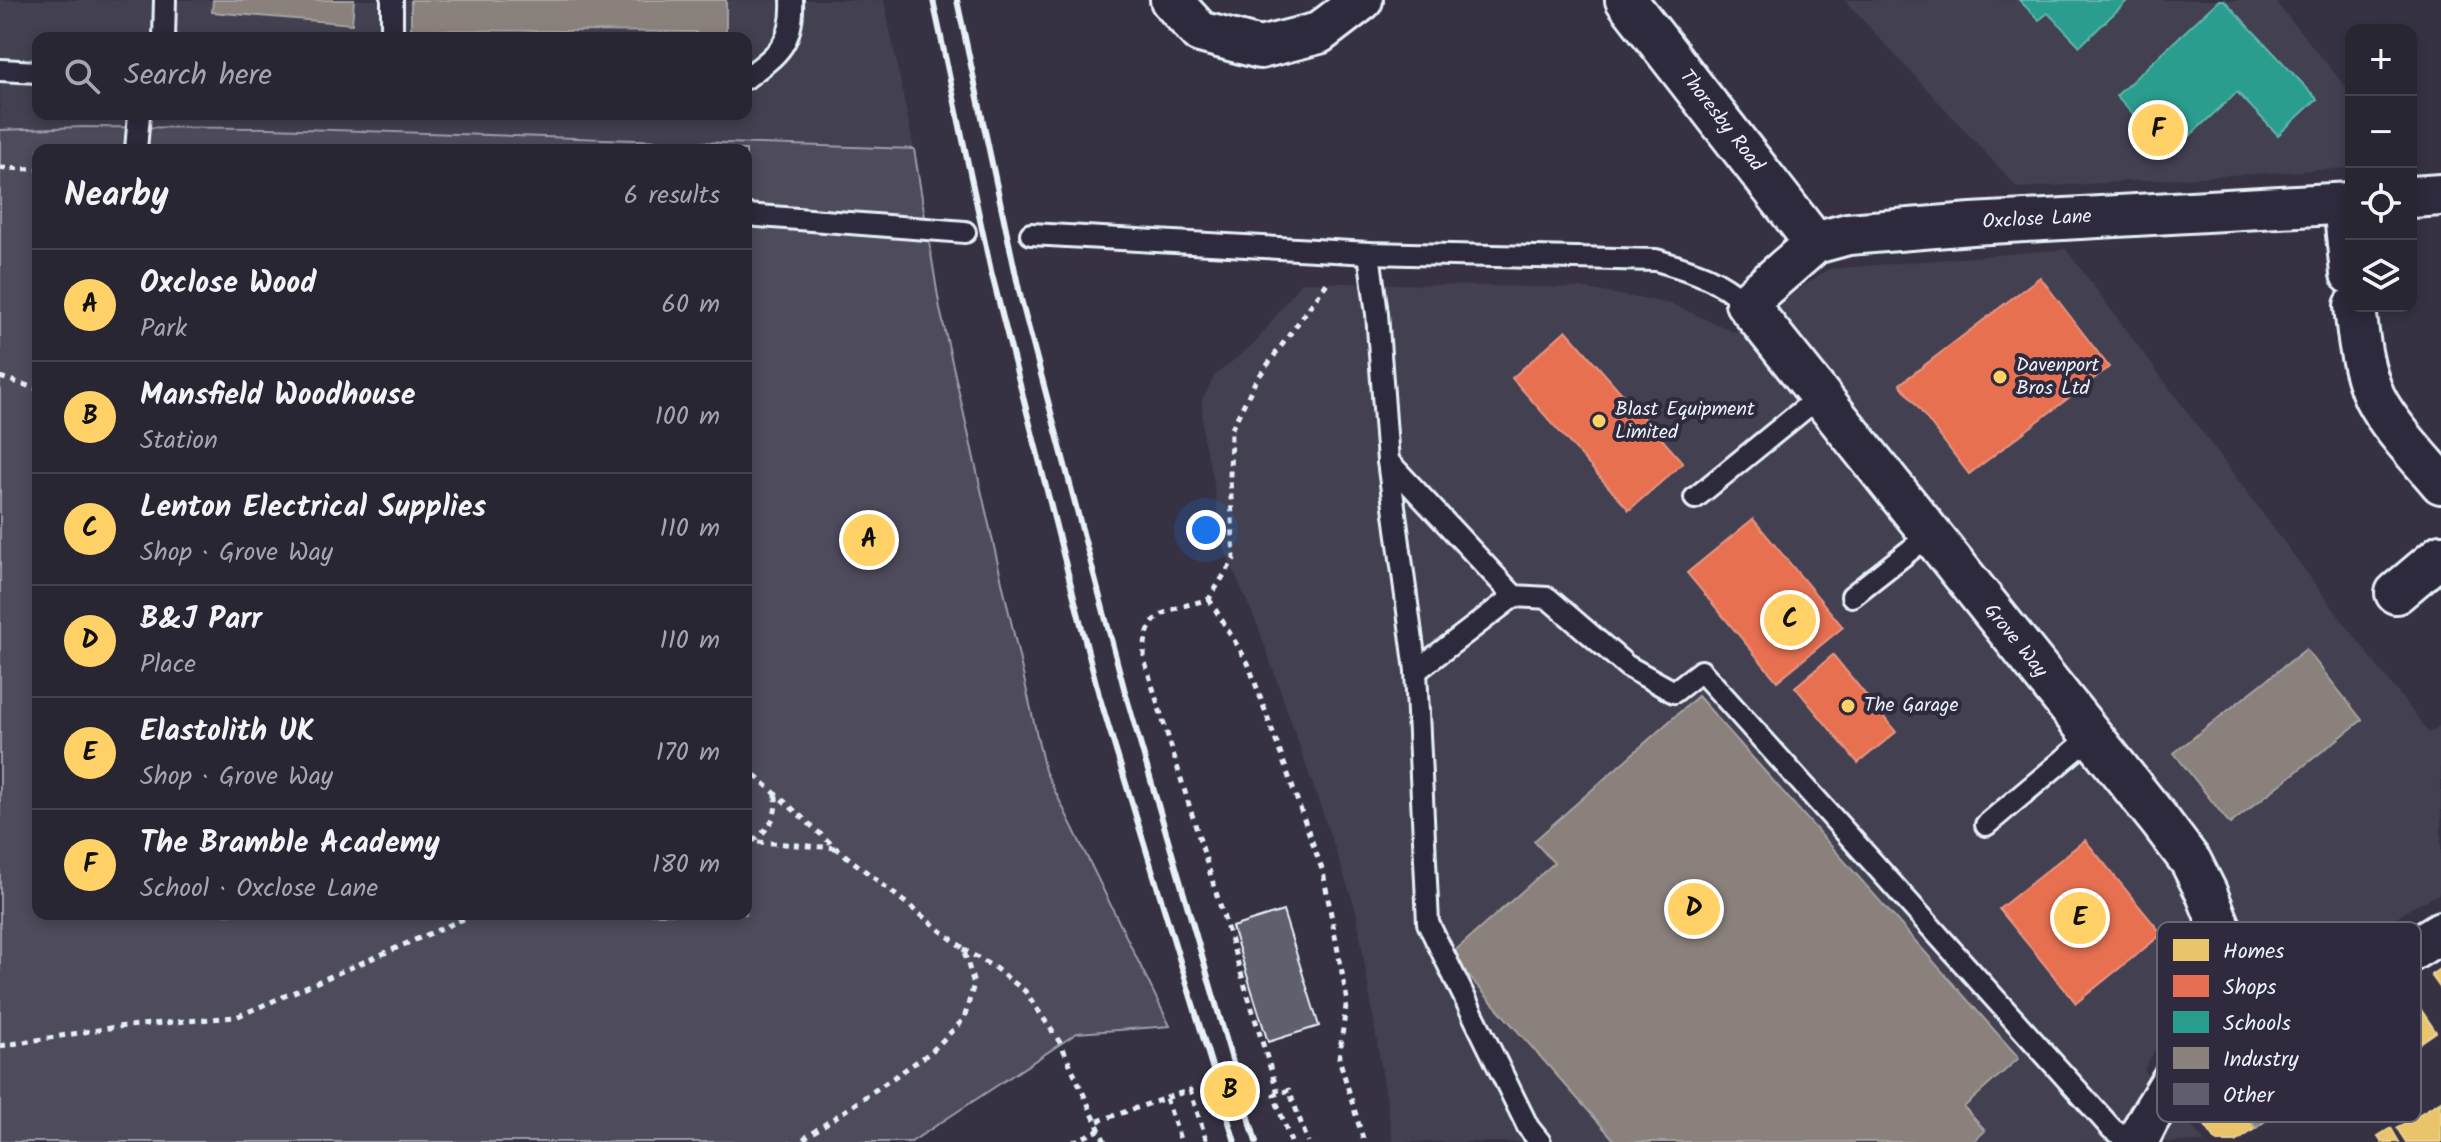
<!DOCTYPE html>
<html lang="en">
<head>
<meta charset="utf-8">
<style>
  :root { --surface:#282633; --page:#34323f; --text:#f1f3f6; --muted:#a5a5ac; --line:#44434e; --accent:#ffd166 }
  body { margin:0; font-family:Kalam,sans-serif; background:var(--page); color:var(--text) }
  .controls { position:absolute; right:24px; top:24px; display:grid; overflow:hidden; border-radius:16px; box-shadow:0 4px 12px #0003 }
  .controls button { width:72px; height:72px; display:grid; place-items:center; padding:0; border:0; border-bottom:2px solid var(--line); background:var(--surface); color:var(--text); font:40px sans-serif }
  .you { position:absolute; left:1206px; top:530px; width:28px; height:28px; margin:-20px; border:6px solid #fff; border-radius:50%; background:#1a73e8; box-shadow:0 0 0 12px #1a73e833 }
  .badge { display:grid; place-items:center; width:52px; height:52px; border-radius:50%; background:var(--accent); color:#111; font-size:26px; font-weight:700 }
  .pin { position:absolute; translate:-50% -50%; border:4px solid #fff; box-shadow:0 2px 8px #0006 }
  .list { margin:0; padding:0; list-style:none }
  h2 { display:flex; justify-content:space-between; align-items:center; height:104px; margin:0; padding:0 32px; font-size:34px }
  h2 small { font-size:26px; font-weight:400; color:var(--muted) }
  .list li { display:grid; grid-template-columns:52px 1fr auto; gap:24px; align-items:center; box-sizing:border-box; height:112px; padding:0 32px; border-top:2px solid var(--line) }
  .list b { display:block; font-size:30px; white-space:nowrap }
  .list p { margin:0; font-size:26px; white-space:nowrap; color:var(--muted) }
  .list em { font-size:26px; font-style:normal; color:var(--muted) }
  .icon { flex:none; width:44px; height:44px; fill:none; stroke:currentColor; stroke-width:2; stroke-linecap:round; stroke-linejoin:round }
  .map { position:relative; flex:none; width:2441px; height:1142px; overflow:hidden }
  .search { position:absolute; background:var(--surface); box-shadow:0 4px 12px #0003; left:32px; top:32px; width:720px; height:88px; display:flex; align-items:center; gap:20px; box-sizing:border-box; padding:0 28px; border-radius:16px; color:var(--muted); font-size:30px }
  .panel { position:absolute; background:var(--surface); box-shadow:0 4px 12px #0003; left:32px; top:144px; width:720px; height:776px; border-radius:16px }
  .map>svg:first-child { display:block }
</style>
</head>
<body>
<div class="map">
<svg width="2441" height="1142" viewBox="0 0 2441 1142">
  <rect width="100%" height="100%" fill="#363244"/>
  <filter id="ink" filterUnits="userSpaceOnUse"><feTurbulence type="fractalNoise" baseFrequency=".0125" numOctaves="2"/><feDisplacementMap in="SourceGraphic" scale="16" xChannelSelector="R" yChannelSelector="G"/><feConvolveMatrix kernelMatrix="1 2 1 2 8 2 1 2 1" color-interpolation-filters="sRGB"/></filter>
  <g filter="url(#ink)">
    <g fill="#433f51" fill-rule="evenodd">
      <path d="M0,0H884L914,149L270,128L83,127L0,130ZM38,38H746V114H38Z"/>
      <polygon points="1844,0 2274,0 2351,93 2351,168 2018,188"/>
      <polygon points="2066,249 2342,620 2429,733 2441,724 2441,893 2413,907 2329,959 2285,965 2190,985 2144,1070 2205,1142 1393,1142 1356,910 1259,629 1221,542 1213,477 1203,438 1202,400 1215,375 1256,342 1301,282 1581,288 1672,304 1734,332 1829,269"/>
    </g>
    <path fill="#4d4b5c" stroke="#9a9eaa" stroke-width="2" fill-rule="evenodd" d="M83,127L270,128L914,149L940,309L1045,771L1170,1026L1077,1033L911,1142H0V130ZM38,150H746V914H38Z"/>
    <g fill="#e9c46a" stroke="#e9d295" stroke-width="2">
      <polygon points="2441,968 2441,989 2431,975"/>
      <polygon points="2407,989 2436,1032 2408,1051 2378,1008"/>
      <polygon points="2232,1094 2256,1128 2236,1142 2217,1142 2199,1117"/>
      <polygon points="2441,1101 2441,1142 2406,1142 2397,1128"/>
      <polygon points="2391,1128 2399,1142 2382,1142 2378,1136"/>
    </g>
    <g fill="#e76f51" stroke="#e79683" stroke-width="2">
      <polygon points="2040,277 2109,367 1969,474 1900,384"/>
      <polygon points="1566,330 1683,463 1629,510 1512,378"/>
      <polygon points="1753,519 1843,627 1777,681 1687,573"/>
      <polygon points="1833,655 1896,732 1858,763 1795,687"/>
      <polygon points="2085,840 2162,934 2076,1003 1999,909"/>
    </g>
    <g fill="#2a9d8f" stroke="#63b6ae" stroke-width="2">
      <polygon points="2019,0 2128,0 2080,46 2048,13 2039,20"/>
      <polygon points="2219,0 2224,0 2317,99 2278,135 2237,92 2170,154 2116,96"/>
    </g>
    <g fill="#8a817c" stroke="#a6a3a1" stroke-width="2">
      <polygon points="213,0 354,0 352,24 212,12"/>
      <polygon points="411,0 726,0 726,38 696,38 696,32 411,30"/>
      <polygon points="2306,649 2362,720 2230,824 2174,753"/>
      <polygon points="1698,696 2019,1058 1964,1107 1985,1131 1973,1142 1616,1142 1450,955 1554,863 1534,841"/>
      <polygon points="2251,1083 2273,1115 2256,1128 2232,1094"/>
    </g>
    <polygon fill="#605e6e" stroke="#e8f1f8" stroke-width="2" points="1283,911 1319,1026 1268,1042 1232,927"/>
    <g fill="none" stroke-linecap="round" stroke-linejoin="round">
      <g stroke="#e8f1f8" stroke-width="26">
        <g id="service">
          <polyline points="164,38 165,0"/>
          <polyline points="392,38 392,0"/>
          <polyline points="0,70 38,72"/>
          <path d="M746,78C778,54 794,43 792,0"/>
          <polyline points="136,150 139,114"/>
          <polyline points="746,215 965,232"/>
          <path d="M1031,234L1369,253L1656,260C1693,271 1716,277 1746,303"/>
          <polyline points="1369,253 1377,314 1388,461 1416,671 1428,923 1528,1127 1540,1142"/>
          <polyline points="1388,461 1514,596 1548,598 1627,666 1674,692 1701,671 2112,1129 2131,1142"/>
          <polyline points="1695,498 1820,396"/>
          <polyline points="1852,596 1932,533"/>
          <polyline points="1416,671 1514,596"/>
          <polyline points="1986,825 2092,736"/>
        </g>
      </g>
      <g stroke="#e8f1f8" stroke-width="46">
        <g id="minor">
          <polyline points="1171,0 1200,32 1260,48 1319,33 1362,0"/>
          <polyline points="1626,0 1815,243"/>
          <polyline points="2411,197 2441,195"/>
          <polyline points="2344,204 2351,274"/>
          <path d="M2355,306C2358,336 2362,371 2375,398C2389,426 2421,459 2441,483"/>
          <polyline points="2396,593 2441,555"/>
          <polyline points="2219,1004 2277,1005 2351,988 2441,932"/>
          <polyline points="2137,1142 2148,1120 2219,1004 2223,965 2222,932 2206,892 2191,862 2160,821 1746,303 1815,243 1848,234 1972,224 2351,203"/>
        </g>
      </g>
      <g stroke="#e8f1f8" stroke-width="5" stroke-dasharray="6 6" stroke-linecap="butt">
        <polyline points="0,168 38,169"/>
        <polyline points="0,377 38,389"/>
        <polyline points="1209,599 1248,663 1323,872 1347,999 1339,1058 1364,1142"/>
        <polyline points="746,767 836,848 963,948 974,984 964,1019 931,1052 799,1142"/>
        <polyline points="746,841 835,848"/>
        <path d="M753,841C771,827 777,817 776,794"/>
        <polyline points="963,949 995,968 1025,991 1061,1044 1105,1142"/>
        <polyline points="0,1046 115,1027 236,1017 475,914"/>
        <path d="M1278,1093L1144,659C1144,609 1169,611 1209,599L1234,559L1230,477L1231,430L1255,382L1330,279"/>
        <polyline points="1166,1098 1190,1090 1207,1142"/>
        <polyline points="1098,1121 1166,1098 1181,1142"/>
        <polyline points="1073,1142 1101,1129"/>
        <polyline points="1291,1142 1274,1095 1289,1090 1308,1142"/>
      </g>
      <use href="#service" stroke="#2f2a3d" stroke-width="20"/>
      <use href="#minor" stroke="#2f2a3d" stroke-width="40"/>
      <g stroke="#e8f1f8" stroke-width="6">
        <polyline points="933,0 991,271 1099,695 1235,1142"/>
        <polyline points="957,0 1021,299 1124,688 1256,1142"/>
      </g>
    </g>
  </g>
  <g fill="#ffd166" stroke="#2f2a3d" stroke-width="3">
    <circle cx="2000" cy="377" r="8"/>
    <circle cx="1599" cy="421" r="8"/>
    <circle cx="1848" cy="706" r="8"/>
  </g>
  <g text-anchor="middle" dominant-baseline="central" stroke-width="8" stroke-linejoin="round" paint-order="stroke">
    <g font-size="20" fill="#e8f1f8" stroke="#2f2a3d">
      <text transform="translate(1721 121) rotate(52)">Thoresby Road</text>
      <text transform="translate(2037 220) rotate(-3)">Oxclose Lane</text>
      <text transform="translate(2015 641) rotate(51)">Grove Way</text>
    </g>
    <g font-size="20" fill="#e8f1f8" stroke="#2f2a3d" text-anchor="start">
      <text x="2016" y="366">Davenport<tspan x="2016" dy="23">Bros Ltd</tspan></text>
      <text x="1615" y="410">Blast Equipment<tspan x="1615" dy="23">Limited</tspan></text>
      <text x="1864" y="706">The Garage</text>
    </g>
  </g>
  <rect x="2157" y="922" width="264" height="200" rx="12" fill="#2f2a3d" stroke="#666675" stroke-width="2"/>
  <rect x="2173" y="939" width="36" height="22" fill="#e9c46a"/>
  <rect x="2173" y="975" width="36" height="22" fill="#e76f51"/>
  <rect x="2173" y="1011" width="36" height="22" fill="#2a9d8f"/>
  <rect x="2173" y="1047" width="36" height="22" fill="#8a817c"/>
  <rect x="2173" y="1083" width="36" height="22" fill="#605e6e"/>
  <g font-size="22" fill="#e8f1f8">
    <text x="2223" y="958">Homes</text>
    <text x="2223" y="994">Shops</text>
    <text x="2223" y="1030">Schools</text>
    <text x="2223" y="1066">Industry</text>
    <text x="2223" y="1102">Other</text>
  </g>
</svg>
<div class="controls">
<button>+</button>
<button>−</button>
<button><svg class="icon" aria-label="locate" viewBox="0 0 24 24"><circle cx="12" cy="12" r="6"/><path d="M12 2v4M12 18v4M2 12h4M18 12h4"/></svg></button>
<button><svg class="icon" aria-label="layers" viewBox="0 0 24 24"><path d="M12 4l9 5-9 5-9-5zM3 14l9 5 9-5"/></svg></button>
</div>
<div class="you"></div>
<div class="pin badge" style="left:869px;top:540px">A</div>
<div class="pin badge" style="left:1230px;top:1091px">B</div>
<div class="pin badge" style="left:1790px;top:620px">C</div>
<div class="pin badge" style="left:1694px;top:909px">D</div>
<div class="pin badge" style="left:2080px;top:918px">E</div>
<div class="pin badge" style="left:2158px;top:130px">F</div>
<div class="search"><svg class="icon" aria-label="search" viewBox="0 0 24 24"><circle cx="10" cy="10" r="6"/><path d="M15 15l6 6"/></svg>Search here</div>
<section class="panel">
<h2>Nearby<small>6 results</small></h2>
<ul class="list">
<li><span class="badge">A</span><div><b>Oxclose Wood</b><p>Park</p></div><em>60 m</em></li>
<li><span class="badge">B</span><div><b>Mansfield Woodhouse</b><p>Station</p></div><em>100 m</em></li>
<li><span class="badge">C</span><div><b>Lenton Electrical Supplies</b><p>Shop · Grove Way</p></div><em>110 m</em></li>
<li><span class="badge">D</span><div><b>B&amp;J Parr</b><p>Place</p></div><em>110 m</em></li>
<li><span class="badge">E</span><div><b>Elastolith UK</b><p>Shop · Grove Way</p></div><em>170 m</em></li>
<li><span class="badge">F</span><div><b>The Bramble Academy</b><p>School · Oxclose Lane</p></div><em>180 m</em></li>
</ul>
</section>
</div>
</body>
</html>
